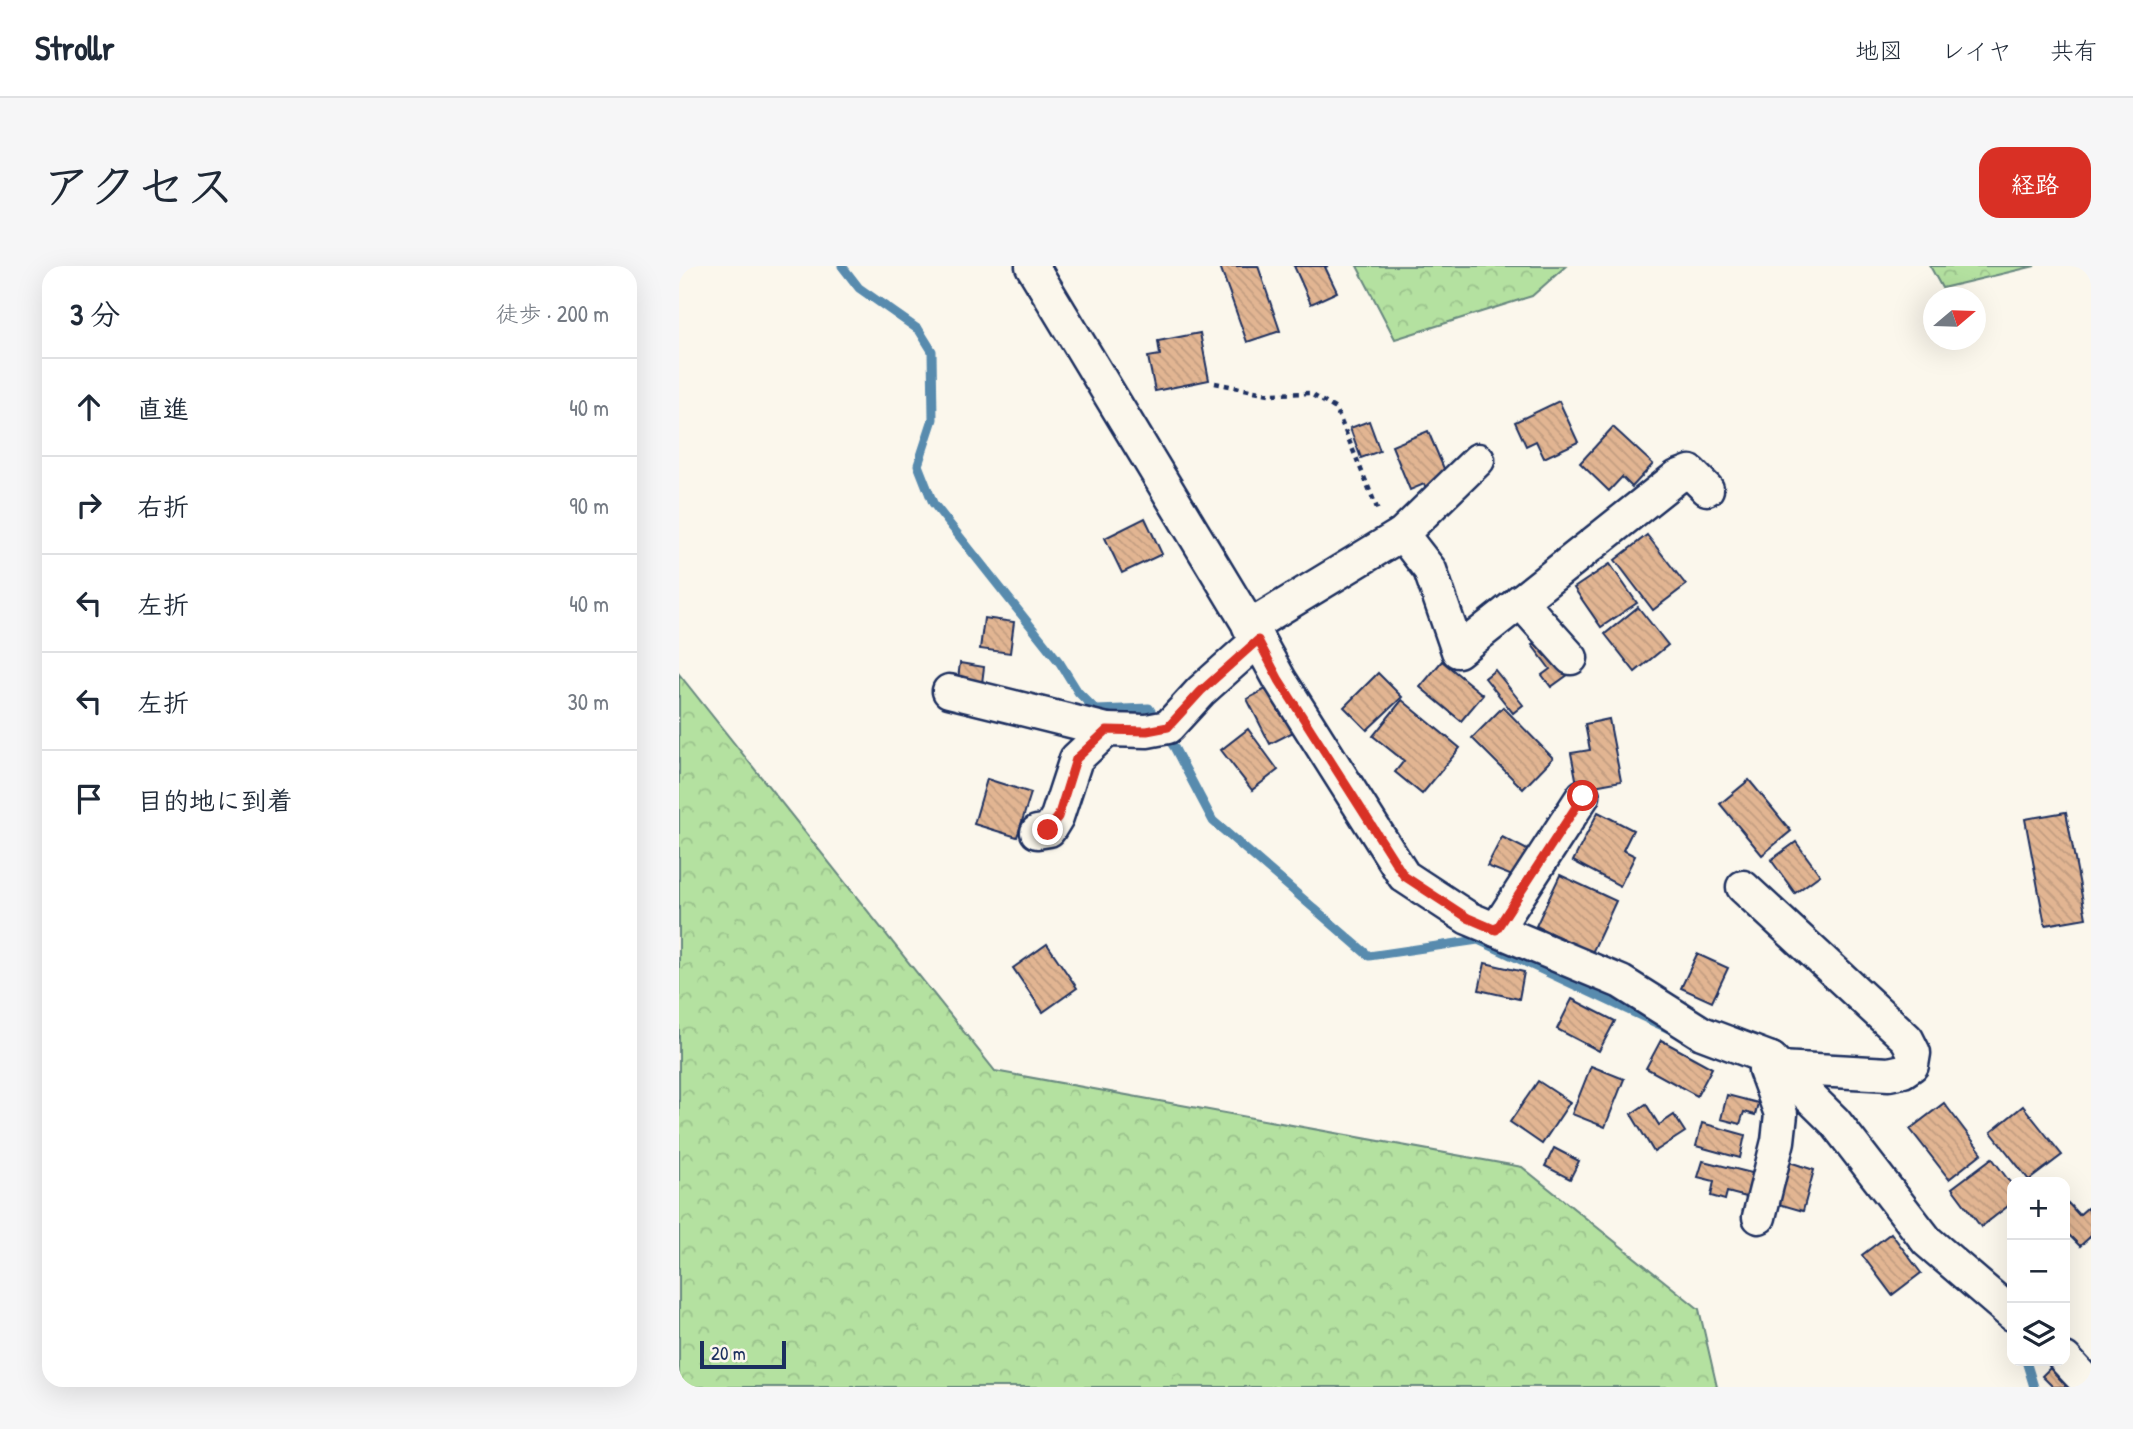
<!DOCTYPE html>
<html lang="ja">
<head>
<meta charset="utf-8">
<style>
  :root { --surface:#fff; --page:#f6f6f7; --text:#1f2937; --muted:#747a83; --line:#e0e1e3; --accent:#d93025 }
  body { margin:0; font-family:"Patrick Hand","Klee One",sans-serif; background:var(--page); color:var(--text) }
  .controls { position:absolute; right:21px; bottom:21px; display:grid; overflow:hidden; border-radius:14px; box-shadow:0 7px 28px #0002 }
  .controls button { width:63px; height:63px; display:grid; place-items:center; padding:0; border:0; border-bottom:2px solid var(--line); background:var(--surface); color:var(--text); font:35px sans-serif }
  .compass { position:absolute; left:1244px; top:21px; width:63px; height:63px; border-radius:50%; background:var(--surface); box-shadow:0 7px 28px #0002; rotate:71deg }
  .scale { position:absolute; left:21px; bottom:18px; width:86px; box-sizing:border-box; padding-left:7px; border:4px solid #1b2f5e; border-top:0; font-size:19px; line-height:24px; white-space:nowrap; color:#1b2f5e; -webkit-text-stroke:5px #fbf7ec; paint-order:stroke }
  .stop { position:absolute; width:21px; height:21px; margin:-16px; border:5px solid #d93025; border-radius:50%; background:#fff }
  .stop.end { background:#d93025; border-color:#fff; box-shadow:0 2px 7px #0008 }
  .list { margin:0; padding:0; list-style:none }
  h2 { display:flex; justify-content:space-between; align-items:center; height:91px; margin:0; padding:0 28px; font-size:30px }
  h2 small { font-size:23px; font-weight:400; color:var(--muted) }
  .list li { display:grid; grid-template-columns:46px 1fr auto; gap:21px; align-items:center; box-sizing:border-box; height:98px; padding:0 28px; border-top:2px solid var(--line) }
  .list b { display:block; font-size:26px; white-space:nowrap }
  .list em { font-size:23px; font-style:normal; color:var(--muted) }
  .icon { flex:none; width:38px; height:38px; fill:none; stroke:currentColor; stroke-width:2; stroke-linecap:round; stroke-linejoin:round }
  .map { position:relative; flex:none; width:1412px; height:1121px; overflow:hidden; border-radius:21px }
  header { display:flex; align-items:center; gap:42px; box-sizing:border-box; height:98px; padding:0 35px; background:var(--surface); border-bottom:2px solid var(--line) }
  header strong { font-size:33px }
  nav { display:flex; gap:38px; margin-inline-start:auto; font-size:24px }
  .intro { display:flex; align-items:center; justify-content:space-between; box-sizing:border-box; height:168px; padding:0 42px }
  h1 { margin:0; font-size:49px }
  .button { padding:18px 32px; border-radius:21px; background:var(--accent); color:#fff; font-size:24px; font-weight:700 }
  main { display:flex; gap:42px; padding:0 42px }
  aside { flex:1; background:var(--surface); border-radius:21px; box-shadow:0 7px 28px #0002 }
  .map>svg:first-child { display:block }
</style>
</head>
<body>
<header>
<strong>Strollr</strong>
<nav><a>地図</a><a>レイヤ</a><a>共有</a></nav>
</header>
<div class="intro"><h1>アクセス</h1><a class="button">経路</a></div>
<main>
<aside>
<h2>3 分<small>徒歩 · 200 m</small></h2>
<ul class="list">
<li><svg class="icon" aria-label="ahead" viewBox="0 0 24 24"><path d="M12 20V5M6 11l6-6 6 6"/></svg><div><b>直進</b></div><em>40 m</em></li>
<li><svg class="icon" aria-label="right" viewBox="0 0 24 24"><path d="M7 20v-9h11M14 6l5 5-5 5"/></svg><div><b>右折</b></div><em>90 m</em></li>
<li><svg class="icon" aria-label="left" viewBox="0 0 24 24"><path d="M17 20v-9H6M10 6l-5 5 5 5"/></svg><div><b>左折</b></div><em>40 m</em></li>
<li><svg class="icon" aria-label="left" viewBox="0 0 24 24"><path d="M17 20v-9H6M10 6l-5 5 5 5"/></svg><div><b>左折</b></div><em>30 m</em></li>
<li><svg class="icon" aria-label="arrive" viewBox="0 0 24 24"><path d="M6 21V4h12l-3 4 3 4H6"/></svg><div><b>目的地に到着</b></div></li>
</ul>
</aside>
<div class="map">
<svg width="1412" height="1121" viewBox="0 0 1412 1121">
  <defs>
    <pattern id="forest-crowns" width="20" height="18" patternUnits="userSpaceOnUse" patternTransform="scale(1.75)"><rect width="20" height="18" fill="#b4e1a0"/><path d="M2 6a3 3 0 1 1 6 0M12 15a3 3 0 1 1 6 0" fill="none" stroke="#9ac18c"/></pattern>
    <pattern id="building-back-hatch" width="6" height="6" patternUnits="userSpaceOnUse" patternTransform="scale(1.75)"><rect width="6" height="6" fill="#e2b592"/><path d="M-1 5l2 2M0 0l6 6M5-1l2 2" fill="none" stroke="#c19c80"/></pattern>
  </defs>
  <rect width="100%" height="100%" fill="#fbf7ec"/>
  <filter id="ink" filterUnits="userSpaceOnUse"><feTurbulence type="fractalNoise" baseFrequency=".0143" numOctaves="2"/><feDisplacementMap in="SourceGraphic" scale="14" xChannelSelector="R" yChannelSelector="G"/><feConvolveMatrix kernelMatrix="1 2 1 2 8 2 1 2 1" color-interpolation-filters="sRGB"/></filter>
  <g filter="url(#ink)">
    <g fill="url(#forest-crowns)" stroke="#68887f" stroke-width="2">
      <polygon points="678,0 887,0 853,30 716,73"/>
      <polygon points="1251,0 1356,0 1263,22"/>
      <polygon points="0,408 316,805 843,901 1020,1043 1038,1121 0,1121"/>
    </g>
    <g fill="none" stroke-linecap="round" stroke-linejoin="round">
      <g stroke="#598bae" stroke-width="9">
        <polyline points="163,0 180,22 240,64 253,85 254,153 239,199 254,237 381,397 399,426 417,444 470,442 495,481 534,555 690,690 799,674 992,764"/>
        <polyline points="1347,1095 1355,1121"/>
      </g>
    </g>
    <g fill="url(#building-back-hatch)" stroke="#1b2f5e" stroke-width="2">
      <polygon points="541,0 579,0 601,65 568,76"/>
      <polygon points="615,0 649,0 646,1 658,26 632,38"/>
      <polygon points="521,67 530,114 476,125 469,91 481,89 479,75"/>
      <polygon points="880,135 899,176 865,192 857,175 847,180 836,156"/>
      <polygon points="690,155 701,185 682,192 671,162"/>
      <polygon points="934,161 974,198 953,221 943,211 930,225 901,197"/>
      <polygon points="749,165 772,219 753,237 745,218 731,224 713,180"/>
      <polygon points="466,252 483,288 443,307 426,272"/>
      <polygon points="968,269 1007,319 974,344 936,294"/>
      <polygon points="931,298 958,337 922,361 895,322"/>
      <polygon points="959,341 989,379 956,406 926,368"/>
      <polygon points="305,352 335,356 331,387 301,383"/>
      <polygon points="869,369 897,403 872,421 863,409 871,403 853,379"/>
      <polygon points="763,395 804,429 782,455 741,421"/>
      <polygon points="281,397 305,401 303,417 279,413"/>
      <polygon points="816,404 844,439 834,447 806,412"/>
      <polygon points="699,407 723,431 688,464 665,441"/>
      <polygon points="598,417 622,462 591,478 568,433"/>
      <polygon points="723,434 781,482 743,528 716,506 725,495 694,470"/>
      <polygon points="824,441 874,492 844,523 793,472"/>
      <polygon points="930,453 942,515 899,523 892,487 911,484 906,458"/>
      <polygon points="569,463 599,504 573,524 542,484"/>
      <polygon points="308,513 352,527 338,571 295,558"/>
      <polygon points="1070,514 1112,565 1083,589 1041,538"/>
      <polygon points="919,546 954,564 944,584 956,590 941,620 894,595"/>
      <polygon points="1387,546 1407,652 1366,659 1346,553"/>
      <polygon points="823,571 862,591 846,615 808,600"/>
      <polygon points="1117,576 1141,609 1116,627 1092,594"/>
      <polygon points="881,609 937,635 913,687 857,660"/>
      <polygon points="368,678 398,722 364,746 334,702"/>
      <polygon points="1018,688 1049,702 1033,736 1002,722"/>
      <polygon points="806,697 845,706 840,733 800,724"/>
      <polygon points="893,733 936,755 920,785 878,763"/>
      <polygon points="982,774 1033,802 1018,830 967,802"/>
      <polygon points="912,800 945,813 926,861 893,848"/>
      <polygon points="859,815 891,836 863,878 831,856"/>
      <polygon points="1048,829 1079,837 1076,849 1065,846 1061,858 1042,853"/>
      <polygon points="1265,837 1303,887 1270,913 1231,863"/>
      <polygon points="967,838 980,859 995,849 1006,866 975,886 952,848"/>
      <polygon points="1344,840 1383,889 1350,914 1312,866"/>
      <polygon points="1023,857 1066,869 1061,892 1017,880"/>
      <polygon points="875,882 900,895 891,913 866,900"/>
      <polygon points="1313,892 1333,919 1333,937 1302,961 1273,922"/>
      <polygon points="1101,893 1135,904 1124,945 1089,935"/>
      <polygon points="1024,895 1081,909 1075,933 1048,926 1046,934 1032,930 1035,915 1019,911"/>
      <polygon points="1389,937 1400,949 1408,942 1412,947 1412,970 1401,980 1386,965 1386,940"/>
      <polygon points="1212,967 1242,1007 1213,1029 1183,989"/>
      <polygon points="1376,1097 1392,1115 1385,1121 1374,1121 1363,1110"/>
    </g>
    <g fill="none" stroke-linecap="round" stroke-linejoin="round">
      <g stroke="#1b2f5e" stroke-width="37">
        <g id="minor">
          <polyline points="353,0 579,374 601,414 725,610 789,652 942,716 1023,767 1092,793 1156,856 1248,975 1333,1048"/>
          <polyline points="723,268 751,304 779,385 998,211 1011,206 1028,223"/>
          <polyline points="841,335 892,392"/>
          <polyline points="570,361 723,268 799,194"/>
          <polyline points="270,425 428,464"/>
          <polyline points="358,566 370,564 378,551 397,493 428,464 468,465 489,461 522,425 579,374"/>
          <polyline points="1064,621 1228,773 1235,787 1233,799 1224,805 1210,808 1100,802"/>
          <polyline points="817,664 904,530"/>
          <polyline points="1080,951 1099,875 1102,848 1086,804 1092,793"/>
          <polyline points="1386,1093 1412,1121"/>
        </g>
      </g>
      <polyline stroke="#1b2f5e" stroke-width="4.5" stroke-dasharray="5 5" stroke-linecap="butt" points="536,117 590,128 630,127 657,143 700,247"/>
      <use href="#minor" stroke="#fbf7ec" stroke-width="32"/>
    </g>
  </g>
  <g fill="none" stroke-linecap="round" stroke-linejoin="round" filter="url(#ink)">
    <polyline stroke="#d93025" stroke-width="9" points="369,564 379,551 397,493 428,464 468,465 489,461 522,425 579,374 600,414 725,610 789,652 817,664 904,530"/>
  </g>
</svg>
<div class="controls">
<button>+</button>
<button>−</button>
<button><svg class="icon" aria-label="layers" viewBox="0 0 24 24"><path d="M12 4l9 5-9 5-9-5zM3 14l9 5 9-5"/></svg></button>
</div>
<svg class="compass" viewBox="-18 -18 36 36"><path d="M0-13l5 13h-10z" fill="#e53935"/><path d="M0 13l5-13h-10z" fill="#747a83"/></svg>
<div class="scale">20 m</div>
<div class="stop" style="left:904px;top:530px"></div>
<div class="stop end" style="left:369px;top:564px"></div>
</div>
</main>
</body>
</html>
